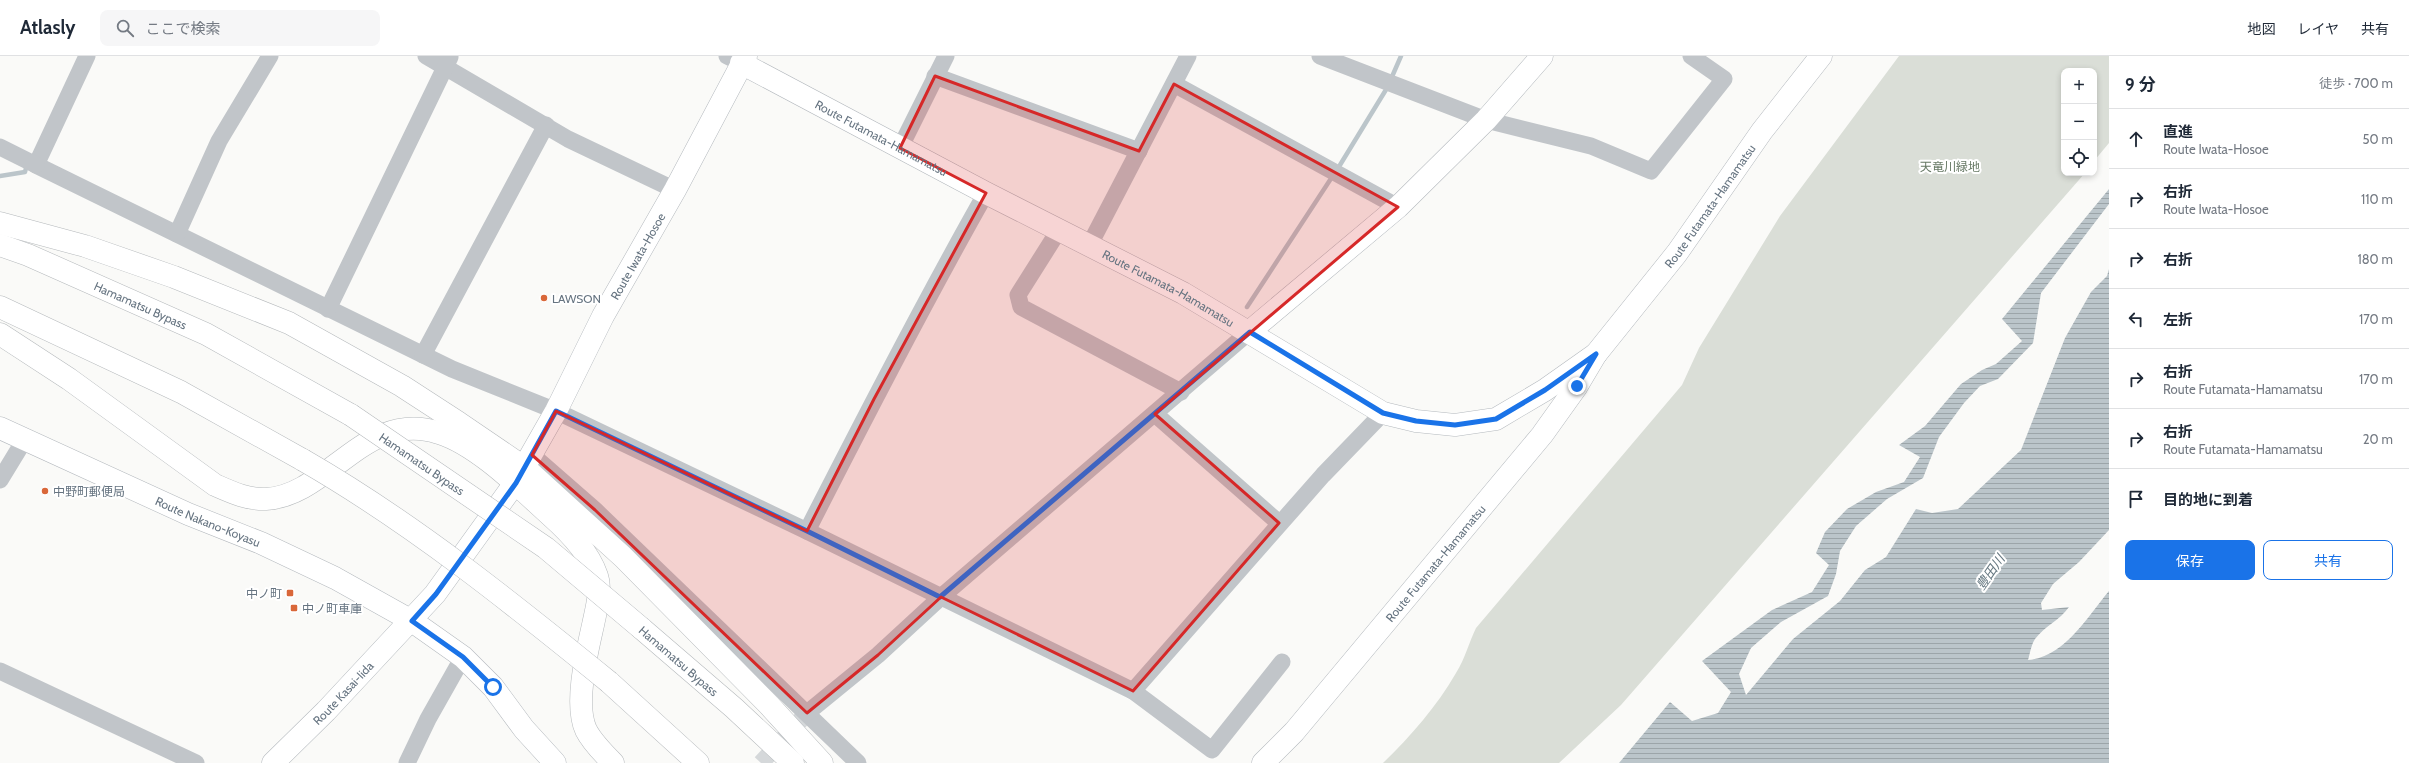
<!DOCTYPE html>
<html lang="ja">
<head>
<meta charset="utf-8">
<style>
  :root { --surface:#fff; --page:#f6f6f7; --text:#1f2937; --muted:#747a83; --line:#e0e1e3; --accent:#1a73e8 }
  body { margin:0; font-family:Cabin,"Noto Sans JP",sans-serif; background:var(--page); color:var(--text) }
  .controls { position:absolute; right:12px; top:12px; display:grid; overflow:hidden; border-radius:8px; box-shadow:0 2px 6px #0003 }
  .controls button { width:36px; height:36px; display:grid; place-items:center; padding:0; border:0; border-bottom:1px solid var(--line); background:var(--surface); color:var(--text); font:20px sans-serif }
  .stop { position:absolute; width:12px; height:12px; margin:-9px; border:3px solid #1a73e8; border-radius:50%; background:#fff }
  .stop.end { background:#1a73e8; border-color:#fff; box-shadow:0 1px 4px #0008 }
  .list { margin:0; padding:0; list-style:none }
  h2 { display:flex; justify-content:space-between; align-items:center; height:52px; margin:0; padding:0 16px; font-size:17px }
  h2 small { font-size:13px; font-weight:400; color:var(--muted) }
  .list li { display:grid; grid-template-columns:26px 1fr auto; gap:12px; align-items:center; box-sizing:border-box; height:60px; padding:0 16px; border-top:1px solid var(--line) }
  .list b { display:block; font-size:15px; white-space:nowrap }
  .list p { margin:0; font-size:13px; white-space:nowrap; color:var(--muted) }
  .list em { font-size:13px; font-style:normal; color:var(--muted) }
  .actions { display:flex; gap:8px; padding:12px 16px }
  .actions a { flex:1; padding:9px 0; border:1px solid var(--accent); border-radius:8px; text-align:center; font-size:14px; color:var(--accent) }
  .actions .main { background:var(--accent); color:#fff }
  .icon { flex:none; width:22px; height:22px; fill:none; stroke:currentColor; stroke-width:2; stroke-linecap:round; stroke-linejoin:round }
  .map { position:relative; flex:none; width:2109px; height:707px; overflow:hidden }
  header { display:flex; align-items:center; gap:24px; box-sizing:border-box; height:56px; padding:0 20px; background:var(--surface); border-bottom:1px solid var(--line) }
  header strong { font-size:19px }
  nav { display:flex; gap:22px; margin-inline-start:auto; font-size:14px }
  .search { width:280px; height:36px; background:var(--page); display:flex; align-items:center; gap:10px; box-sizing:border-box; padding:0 14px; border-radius:8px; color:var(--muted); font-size:15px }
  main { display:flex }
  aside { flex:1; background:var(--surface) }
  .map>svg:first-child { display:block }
</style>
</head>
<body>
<header>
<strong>Atlasly</strong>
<div class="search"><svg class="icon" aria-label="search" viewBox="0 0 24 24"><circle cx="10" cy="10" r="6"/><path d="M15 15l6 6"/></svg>ここで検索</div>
<nav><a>地図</a><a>レイヤ</a><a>共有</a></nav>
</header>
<main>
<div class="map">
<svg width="2109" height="707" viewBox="0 0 2109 707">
  <defs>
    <pattern id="water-rules" width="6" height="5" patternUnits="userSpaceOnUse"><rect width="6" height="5" fill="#bbc5ca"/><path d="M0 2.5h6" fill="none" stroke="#9ca5a9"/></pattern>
  </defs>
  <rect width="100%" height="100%" fill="#fafaf8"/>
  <path fill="#daded7" d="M1899,0H2109V87L2094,105V15H2064V117H2085L1621,649L1559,707H1383C1411,680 1437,650 1456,617C1465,603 1469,586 1476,572L1682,329L1699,292L1780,160Z"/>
  <path fill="url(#water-rules)" d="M2109,133V148L2041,237L2033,287L1998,323L1980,330L1964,347L1939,381L1923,422L1887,443L1856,470L1840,495L1836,518L1828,540L1781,566L1751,592L1739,618L1746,639L1793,583L1840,545L1865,514L1886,501L1916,453L1932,457L1958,453L2021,394L2065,282L2091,236L2107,220L2109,213V474L2079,506L2053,528L2041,547L2042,554L2069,551C2060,564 2045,570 2035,583C2031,589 2030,598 2028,604C2065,601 2087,561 2109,535V707H1619L1670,646L1692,665L1718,657L1731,636L1702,605L1772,554L1812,536L1829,509L1816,497L1825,476L1847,453L1876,436L1904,426L1920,401L1899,389L1925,370L1961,328L1982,314L1996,308L2022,285L2002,263Z"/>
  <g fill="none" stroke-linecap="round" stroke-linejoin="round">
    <g stroke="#bbc5ca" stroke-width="4.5">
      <polyline points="1391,23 1401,0"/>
      <polyline points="1340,109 1387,32"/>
      <polyline points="0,120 25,116 26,112"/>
      <polyline points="1247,251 1332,121"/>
    </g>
    <polyline stroke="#d5d8da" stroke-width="17" stroke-dasharray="17 8" stroke-linecap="butt" points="761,707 807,657"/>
    <g stroke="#b4b9be" stroke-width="23">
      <g id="secondary">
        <path id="s1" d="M741,7L986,137L1183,237L1383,357L1416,365L1455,369L1496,363L1545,334L1596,298"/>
        <polyline points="1249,276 1398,151 1486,64 1542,0"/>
        <path id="s2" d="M0,372L188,458L261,487L335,522L412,565L463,601L493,631L524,673L555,707"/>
        <path id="s3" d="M273,707L326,655L435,538L515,427L556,355L603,260L675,134L746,0"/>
        <path id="s4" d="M1263,707L1294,676L1542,379L1577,330L1596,298L1677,197L1762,75L1821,0"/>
      </g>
    </g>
    <g stroke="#b5b9bc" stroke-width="23">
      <g id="highway">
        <polyline points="0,167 85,190 174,221 289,267 402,330 459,367 525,412 623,501 769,649 822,707"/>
        <path id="s5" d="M0,189L28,199L206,278L351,359"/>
        <polyline points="0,251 181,336 303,404"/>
        <path d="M0,278L69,323L215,429C231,436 248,444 266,443C328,440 366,352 439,377C478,389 521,433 551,460C569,476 589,496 597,520C602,534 596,554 593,569C587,596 574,648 586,674C592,686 604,698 613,707"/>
        <path id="s6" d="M641,572L734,652L793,707"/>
        <polyline points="609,626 698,707"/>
      </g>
    </g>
    <g stroke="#c1c5c9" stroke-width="17">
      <polyline points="87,0 36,109 452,313 556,355 807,475"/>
      <polyline points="426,0 568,83 675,134"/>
      <polyline points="727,0 741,7"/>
      <polyline points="1320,0 1486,64 1591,90 1651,115 1724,23 1691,0"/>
      <polyline points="935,20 1139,95"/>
      <polyline points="1174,28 1398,151"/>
      <polyline points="0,91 36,109"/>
      <polyline points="900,92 946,0"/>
      <path d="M986,137C923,248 865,361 807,475L1133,635L1212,694L1282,606"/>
      <polyline points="1059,174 1018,239 1021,251 1181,336"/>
      <polyline points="177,178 219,85 270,0"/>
      <polyline points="1089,190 1188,0"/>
      <polyline points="328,253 450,1"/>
      <polyline points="423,299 546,69"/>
      <polyline points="1155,358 1279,467"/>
      <polyline points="532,399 595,454 858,707"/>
      <polyline points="0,424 25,383"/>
      <polyline points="0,615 196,707"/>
      <polyline points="1133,635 1323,419 1383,357"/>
      <polyline points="807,657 878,599 941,541 1249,276"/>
      <polyline points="407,707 428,663 463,601"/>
    </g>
    <use href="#secondary" stroke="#fff" stroke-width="22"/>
    <use href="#highway" stroke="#fff" stroke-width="22"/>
    <g stroke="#b5b9bc" stroke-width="23" stroke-linecap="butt">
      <g id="highway-bridge">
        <path id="s7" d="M351,359L546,492L641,572"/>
        <path d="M303,404C411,466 512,547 609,626"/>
      </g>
    </g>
    <use href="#highway-bridge" stroke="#fff" stroke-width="22"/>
  </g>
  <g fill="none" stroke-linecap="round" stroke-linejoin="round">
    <polyline stroke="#1a73e8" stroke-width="5" points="493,631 463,601 412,565 436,538 516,427 556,355 807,475 940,541 1250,276 1383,357 1416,365 1455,369 1496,363 1545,334 1596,298 1577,330"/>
  </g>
  <path fill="#d62828" fill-opacity="0.2" stroke="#d62828" stroke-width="3" stroke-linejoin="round" d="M935,20L1139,95L1174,28L1398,151L1155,358L1279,467L1133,635L941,541L878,599L807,657L595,454L532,399L556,355L807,475L874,343L986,137L900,92Z"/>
  <g fill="#d96739" stroke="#fff" stroke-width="1.5">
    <circle cx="544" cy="242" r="4"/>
    <circle cx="45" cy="435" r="4"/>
    <rect x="286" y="533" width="8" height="8" rx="2"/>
    <rect x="290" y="548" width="8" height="8" rx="2"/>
  </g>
  <g text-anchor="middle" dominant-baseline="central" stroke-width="4" stroke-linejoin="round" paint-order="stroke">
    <g font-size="12" fill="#667481" stroke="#fff">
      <text stroke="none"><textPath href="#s1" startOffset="159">Route Futamata-Hamamatsu</textPath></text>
      <text stroke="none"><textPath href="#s4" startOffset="715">Route Futamata-Hamamatsu</textPath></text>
      <text stroke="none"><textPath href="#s3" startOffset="629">Route Iwata-Hosoe</textPath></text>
      <text stroke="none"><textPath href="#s1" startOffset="483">Route Futamata-Hamamatsu</textPath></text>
      <text stroke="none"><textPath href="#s5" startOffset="153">Hamamatsu Bypass</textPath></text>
      <text stroke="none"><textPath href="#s7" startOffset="86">Hamamatsu Bypass</textPath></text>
      <text stroke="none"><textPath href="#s2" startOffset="228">Route Nakano-Koyasu</textPath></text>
      <text stroke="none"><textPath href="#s4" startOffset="264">Route Futamata-Hamamatsu</textPath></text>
      <text stroke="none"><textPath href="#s6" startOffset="50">Hamamatsu Bypass</textPath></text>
      <text stroke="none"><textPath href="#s3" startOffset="99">Route Kasai-Iida</textPath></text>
    </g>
    <g font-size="12" fill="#677965" stroke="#fff">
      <text x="1950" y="110">天竜川緑地</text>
    </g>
    <g font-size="12" fill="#667481" stroke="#fff" text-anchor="start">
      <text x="552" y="242">LAWSON</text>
      <text x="53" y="435">中野町郵便局</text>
      <text x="282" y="537" text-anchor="end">中ノ町</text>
      <text x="302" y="552">中ノ町車庫</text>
    </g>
    <g font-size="13" font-style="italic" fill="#677982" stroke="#fff">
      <text transform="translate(1990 516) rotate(-55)">豊田川</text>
    </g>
  </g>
</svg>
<div class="controls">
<button>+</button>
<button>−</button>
<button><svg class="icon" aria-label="locate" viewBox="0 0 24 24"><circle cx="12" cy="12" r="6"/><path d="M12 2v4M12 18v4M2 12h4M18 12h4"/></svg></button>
</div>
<div class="stop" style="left:493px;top:631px"></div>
<div class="stop end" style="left:1577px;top:330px"></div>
</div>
<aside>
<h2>9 分<small>徒歩 · 700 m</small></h2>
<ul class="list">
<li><svg class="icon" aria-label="ahead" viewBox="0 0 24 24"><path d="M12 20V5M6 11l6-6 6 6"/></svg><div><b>直進</b><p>Route Iwata-Hosoe</p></div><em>50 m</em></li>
<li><svg class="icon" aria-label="right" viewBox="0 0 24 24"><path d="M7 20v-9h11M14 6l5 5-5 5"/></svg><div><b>右折</b><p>Route Iwata-Hosoe</p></div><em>110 m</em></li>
<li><svg class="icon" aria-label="right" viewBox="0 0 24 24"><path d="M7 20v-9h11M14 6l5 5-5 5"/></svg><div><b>右折</b></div><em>180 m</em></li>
<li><svg class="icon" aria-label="left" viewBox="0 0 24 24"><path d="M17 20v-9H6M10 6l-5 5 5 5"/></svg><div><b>左折</b></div><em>170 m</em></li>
<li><svg class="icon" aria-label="right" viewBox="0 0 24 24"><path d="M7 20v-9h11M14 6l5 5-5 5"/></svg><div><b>右折</b><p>Route Futamata-Hamamatsu</p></div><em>170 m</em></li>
<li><svg class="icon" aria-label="right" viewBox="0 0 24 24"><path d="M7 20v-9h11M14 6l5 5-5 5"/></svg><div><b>右折</b><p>Route Futamata-Hamamatsu</p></div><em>20 m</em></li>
<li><svg class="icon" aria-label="arrive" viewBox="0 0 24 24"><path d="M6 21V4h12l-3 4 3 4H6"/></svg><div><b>目的地に到着</b></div></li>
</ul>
<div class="actions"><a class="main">保存</a><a>共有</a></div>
</aside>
</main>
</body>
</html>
